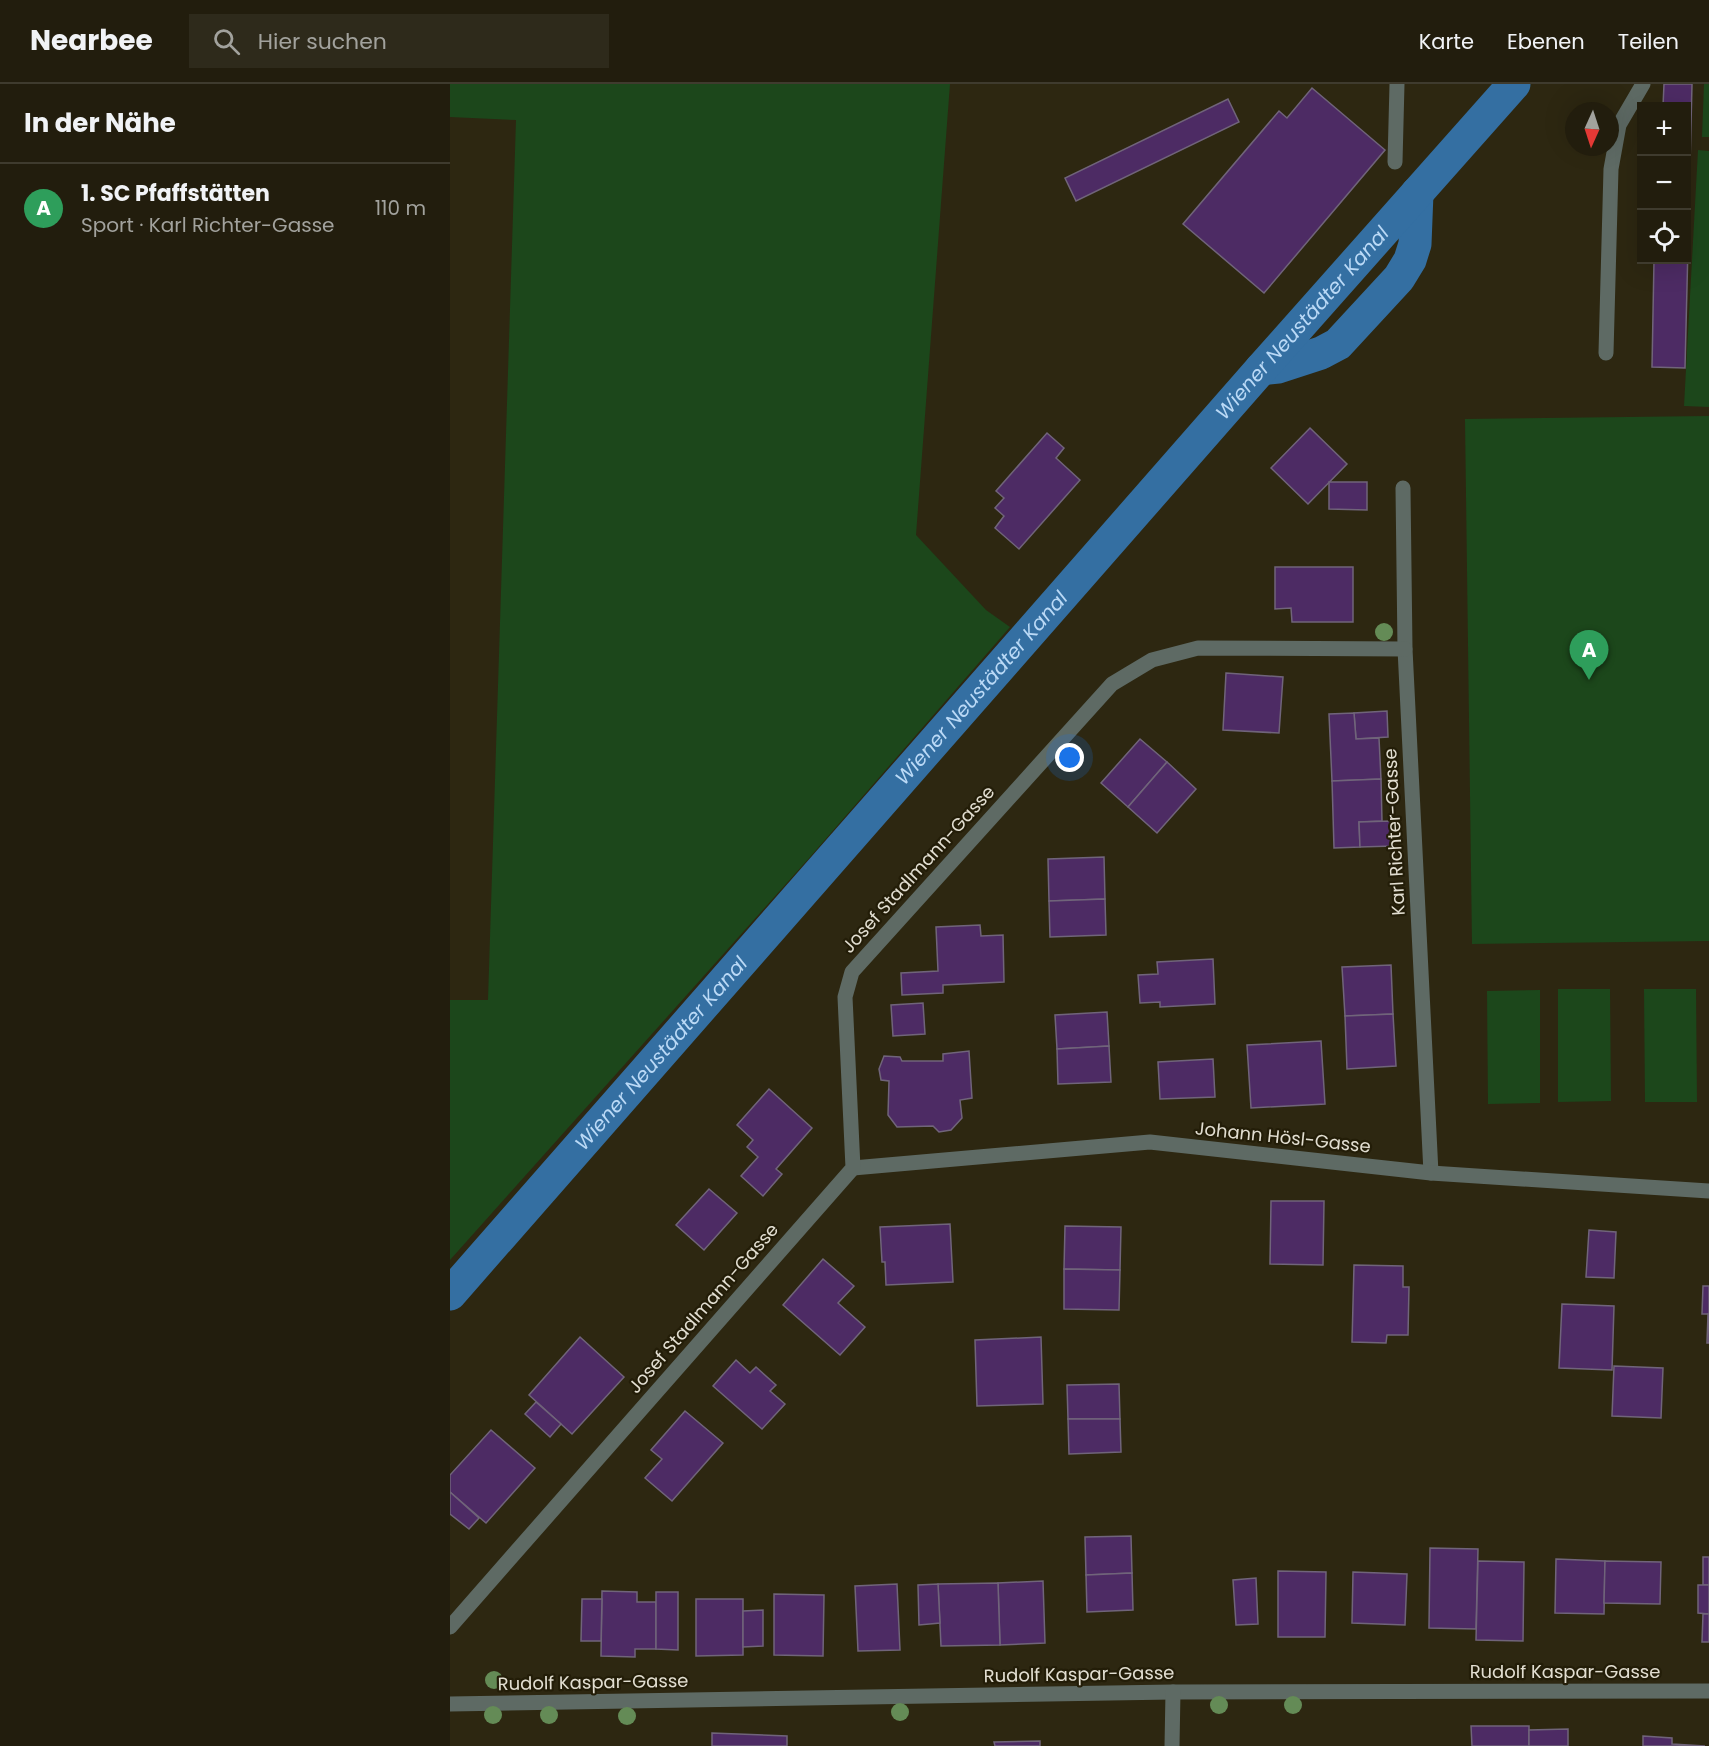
<!DOCTYPE html>
<html lang="de">
<head>
<meta charset="utf-8">
<style>
  :root { --surface:#221d0d; --page:#2e2a1b; --text:#f1f3f6; --muted:#a2a29d; --line:#3f3b2e; --accent:#bca0f2 }
  body { margin:0; font-family:Poppins,sans-serif; background:var(--page); color:var(--text) }
  .controls { position:absolute; right:18px; top:18px; display:grid; overflow:hidden; border-radius:0px; box-shadow:0 6px 24px #0002 }
  .controls button { width:54px; height:54px; display:grid; place-items:center; padding:0; border:0; border-bottom:2px solid var(--line); background:var(--surface); color:var(--text); font:30px sans-serif }
  .compass { position:absolute; left:1115px; top:18px; width:54px; height:54px; border-radius:50%; background:var(--surface); box-shadow:0 6px 24px #0002; rotate:183deg }
  .you { position:absolute; left:620px; top:674px; width:21px; height:21px; margin:-15px; border:4px solid #fff; border-radius:50%; background:#1a73e8; box-shadow:0 0 0 9px #1a73e833 }
  .badge { display:grid; place-items:center; width:39px; height:39px; border-radius:50%; background:var(--accent); color:#fff; font-size:20px; font-weight:700 }
  .pin { position:absolute; translate:-50% -50px; filter:drop-shadow(0 2px 3px #0008) }
  .pin::after { content:''; position:absolute; top:32px; width:21px; height:18px; background:inherit; clip-path:polygon(0 0,100% 0,50% 100%) }
  .list { margin:0; padding:0; list-style:none }
  h2 { display:flex; justify-content:space-between; align-items:center; height:78px; margin:0; padding:0 24px; font-size:26px }
  h2 small { font-size:20px; font-weight:400; color:var(--muted) }
  .list li { display:grid; grid-template-columns:39px 1fr auto; gap:18px; align-items:center; box-sizing:border-box; height:90px; padding:0 24px; border-top:2px solid var(--line) }
  .list b { display:block; font-size:22px; white-space:nowrap }
  .list p { margin:0; font-size:20px; white-space:nowrap; color:var(--muted) }
  .list em { font-size:20px; font-style:normal; color:var(--muted) }
  .icon { flex:none; width:33px; height:33px; fill:none; stroke:currentColor; stroke-width:2; stroke-linecap:round; stroke-linejoin:round }
  .map { position:relative; flex:none; width:1259px; height:1662px; overflow:hidden }
  header { display:flex; align-items:center; gap:36px; box-sizing:border-box; height:84px; padding:0 30px; background:var(--surface); border-bottom:2px solid var(--line) }
  header strong { font-size:28px }
  nav { display:flex; gap:33px; margin-inline-start:auto; font-size:21px }
  .search { width:420px; height:54px; background:var(--page); display:flex; align-items:center; gap:15px; box-sizing:border-box; padding:0 21px; border-radius:0px; color:var(--muted); font-size:22px }
  main { display:flex }
  aside { flex:1; background:var(--surface) }
  .map>svg:first-child { display:block }
</style>
</head>
<body>
<header>
<strong>Nearbee</strong>
<div class="search"><svg class="icon" aria-label="search" viewBox="0 0 24 24"><circle cx="10" cy="10" r="6"/><path d="M15 15l6 6"/></svg>Hier suchen</div>
<nav><a>Karte</a><a>Ebenen</a><a>Teilen</a></nav>
</header>
<main>
<aside>
<h2>In der Nähe<small></small></h2>
<ul class="list">
<li><span class="badge" style="background:#2e9e5b">A</span><div><b>1. SC Pfaffstätten</b><p>Sport · Karl Richter-Gasse</p></div><em>110 m</em></li>
</ul>
</aside>
<div class="map">
<svg width="1259" height="1662" viewBox="0 0 1259 1662">
  <rect width="100%" height="100%" fill="#2d2711"/>
  <g fill="#1c471b">
    <polygon points="0,0 500,0 466,451 536,526 560,543 360,773 0,1176 0,916 38,916 66,36 0,33"/>
    <polygon points="1254,0 1259,0 1259,53 1252,53"/>
    <polygon points="1248,66 1259,67 1259,323 1234,322"/>
    <polygon points="1259,332 1259,857 1022,860 1015,335"/>
    <polygon points="1108,905 1160,905 1161,1017 1108,1018"/>
    <polygon points="1194,905 1246,905 1247,1018 1195,1018"/>
    <polygon points="1090,906 1090,1019 1038,1020 1037,907"/>
  </g>
  <g fill="none" stroke-linecap="round" stroke-linejoin="round">
    <g stroke="#346fa2" stroke-width="33">
      <polyline points="811,285 828,283 871,269 888,260 949,194 960,176 965,160 967,109"/>
      <path id="s1" d="M0,1210L811,285L1064,0"/>
    </g>
  </g>
  <g fill="#4d2b64" stroke="#70647a" stroke-width="1.5">
    <polygon points="1214,0 1242,0 1235,284 1202,283 1204,176 1236,176 1236,22 1213,22"/>
    <polygon points="862,4 935,66 814,209 733,140 829,27 837,34"/>
    <polygon points="778,15 789,38 626,117 615,94"/>
    <polygon points="860,344 897,380 858,420 821,384"/>
    <polygon points="597,349 614,364 606,374 630,396 569,465 545,444 554,432 545,424 554,414 546,407"/>
    <polygon points="879,398 917,398 917,426 879,425"/>
    <polygon points="825,483 903,483 903,538 842,538 841,524 825,525"/>
    <polygon points="776,589 833,593 829,649 773,646"/>
    <polygon points="937,627 938,653 906,655 904,629"/>
    <polygon points="904,629 906,655 929,654 931,695 882,697 879,630"/>
    <polygon points="690,655 717,678 678,723 651,699"/>
    <polygon points="717,678 746,705 707,749 678,723"/>
    <polygon points="931,695 932,737 909,738 910,763 884,764 882,697"/>
    <polygon points="941,737 943,762 910,763 909,738"/>
    <polygon points="654,773 655,815 599,817 598,775"/>
    <polygon points="655,815 656,851 600,853 599,817"/>
    <polygon points="530,841 531,852 553,851 554,898 493,901 493,909 452,911 451,889 488,887 486,843"/>
    <polygon points="763,875 765,920 710,923 710,918 690,919 688,891 708,890 707,878"/>
    <polygon points="941,881 943,930 895,932 892,883"/>
    <polygon points="473,919 475,950 443,952 441,921"/>
    <polygon points="657,928 659,962 607,965 605,931"/>
    <polygon points="943,930 946,982 897,985 895,932"/>
    <polygon points="871,957 875,1020 801,1024 797,961"/>
    <polygon points="659,962 661,998 608,1000 607,965"/>
    <polygon points="519,967 522,1014 510,1016 512,1034 501,1046 489,1048 483,1042 447,1043 438,1031 439,997 431,996 429,985 434,972 450,973 452,977 493,977 493,970"/>
    <polygon points="763,975 765,1013 710,1015 708,978"/>
    <polygon points="319,1005 362,1044 326,1085 332,1090 313,1112 291,1092 308,1073 297,1063 303,1056 287,1041"/>
    <polygon points="259,1105 287,1129 254,1166 226,1141"/>
    <polygon points="821,1117 874,1117 873,1181 820,1180"/>
    <polygon points="500,1140 503,1198 436,1201 435,1178 432,1178 430,1143"/>
    <polygon points="615,1142 671,1143 670,1186 614,1185"/>
    <polygon points="1139,1146 1166,1148 1164,1194 1136,1193"/>
    <polygon points="373,1175 404,1202 388,1219 415,1243 390,1271 333,1221"/>
    <polygon points="904,1181 953,1182 953,1203 959,1203 958,1251 937,1251 936,1259 902,1258"/>
    <polygon points="614,1185 670,1186 669,1226 614,1225"/>
    <polygon points="1253,1202 1259,1202 1259,1230 1252,1230"/>
    <polygon points="1112,1220 1164,1222 1162,1286 1109,1284"/>
    <polygon points="1258,1230 1259,1230 1259,1259 1257,1259"/>
    <polygon points="130,1253 174,1293 122,1350 79,1311"/>
    <polygon points="591,1253 593,1320 527,1322 525,1256"/>
    <polygon points="286,1276 300,1289 306,1283 326,1301 320,1307 335,1320 312,1345 263,1302"/>
    <polygon points="1164,1282 1213,1284 1211,1334 1162,1332"/>
    <polygon points="669,1300 670,1335 618,1335 617,1301"/>
    <polygon points="86,1318 111,1340 100,1353 75,1330"/>
    <polygon points="235,1327 273,1359 222,1417 195,1394 212,1375 201,1366"/>
    <polygon points="618,1335 670,1335 671,1368 619,1370"/>
    <polygon points="41,1346 85,1384 36,1439 0,1408 0,1391"/>
    <polygon points="0,1408 29,1434 19,1445 0,1430"/>
    <polygon points="681,1452 682,1489 636,1491 635,1453"/>
    <polygon points="980,1464 1028,1465 1026,1545 979,1544"/>
    <rect x="1253" y="1473" width="6" height="28"/>
    <polygon points="1106,1475 1155,1477 1154,1530 1105,1529"/>
    <polygon points="1028,1477 1074,1478 1073,1557 1026,1556"/>
    <polygon points="1155,1477 1211,1478 1210,1520 1154,1519"/>
    <polygon points="828,1487 876,1488 875,1553 828,1553"/>
    <polygon points="903,1488 957,1490 955,1541 902,1539"/>
    <polygon points="682,1489 683,1526 637,1528 636,1491"/>
    <polygon points="806,1494 808,1540 786,1541 783,1496"/>
    <polygon points="593,1497 595,1559 550,1561 548,1499"/>
    <polygon points="548,1499 550,1561 491,1562 488,1500"/>
    <polygon points="447,1500 450,1566 408,1567 405,1502"/>
    <polygon points="488,1500 490,1539 469,1541 468,1501"/>
    <polygon points="1248,1501 1259,1501 1259,1530 1248,1529"/>
    <polygon points="152,1507 187,1508 187,1518 206,1518 206,1565 185,1565 185,1573 151,1572"/>
    <polygon points="206,1508 228,1508 228,1566 206,1565"/>
    <polygon points="324,1510 374,1511 373,1572 324,1571"/>
    <polygon points="132,1515 152,1515 151,1557 131,1557"/>
    <polygon points="246,1515 293,1515 293,1571 246,1572"/>
    <polygon points="313,1526 313,1562 293,1563 293,1527"/>
    <polygon points="1253,1530 1259,1530 1259,1558 1252,1558"/>
    <polygon points="1021,1642 1079,1642 1079,1662 1022,1662"/>
    <polygon points="1118,1645 1118,1662 1079,1662 1079,1646"/>
    <polygon points="262,1649 337,1652 337,1662 262,1662"/>
    <polygon points="1193,1652 1222,1654 1222,1660 1255,1662 1193,1662"/>
    <polygon points="590,1657 590,1662 545,1662 544,1658"/>
  </g>
  <g fill="none" stroke-linecap="round" stroke-linejoin="round">
    <polyline stroke="#5e6a64" stroke-width="15" points="1156,269 1161,85 1169,41 1193,0"/>
    <g stroke="#5e6a64" stroke-width="15">
      <polyline points="945,78 947,0"/>
      <polyline points="953,404 955,565 981,1089"/>
      <polyline points="403,1084 700,1058 981,1089 1259,1107"/>
      <polyline points="0,1543 403,1084 395,913 402,888 662,600 702,576 748,564 955,565"/>
      <polyline points="0,1620 723,1608 1259,1607"/>
      <polyline points="722,1662 723,1608"/>
    </g>
  </g>
  <g fill="#648b56">
    <circle cx="934" cy="548" r="9"/>
    <circle cx="44" cy="1596" r="9"/>
    <circle cx="769" cy="1621" r="9"/>
    <circle cx="843" cy="1621" r="9"/>
    <circle cx="450" cy="1628" r="9"/>
    <circle cx="43" cy="1631" r="9"/>
    <circle cx="99" cy="1631" r="9"/>
    <circle cx="177" cy="1632" r="9"/>
  </g>
  <g text-anchor="middle" dominant-baseline="central" stroke-width="4.5" stroke-linejoin="round" paint-order="stroke">
    <g font-size="18" fill="#e2ded1" stroke="#231d08">
      <text transform="translate(944 748) rotate(-93)">Karl Richter-Gasse</text>
      <text transform="translate(468 785) rotate(-48)">Josef Stadlmann-Gasse</text>
      <text transform="translate(833 1053) rotate(6)">Johann Hösl-Gasse</text>
      <text transform="translate(253 1224) rotate(-49)">Josef Stadlmann-Gasse</text>
      <text x="1115" y="1587">Rudolf Kaspar-Gasse</text>
      <text transform="translate(629 1590) rotate(-1)">Rudolf Kaspar-Gasse</text>
      <text transform="translate(143 1598) rotate(-1)">Rudolf Kaspar-Gasse</text>
    </g>
    <g font-size="20" font-style="italic" fill="#bad9f6" stroke="#231d08">
      <text stroke="none"><textPath href="#s1" startOffset="1292">Wiener Neustädter Kanal</textPath></text>
      <text stroke="none"><textPath href="#s1" startOffset="806">Wiener Neustädter Kanal</textPath></text>
      <text stroke="none"><textPath href="#s1" startOffset="320">Wiener Neustädter Kanal</textPath></text>
    </g>
  </g>
</svg>
<div class="controls">
<button>+</button>
<button>−</button>
<button><svg class="icon" aria-label="locate" viewBox="0 0 24 24"><circle cx="12" cy="12" r="6"/><path d="M12 2v4M12 18v4M2 12h4M18 12h4"/></svg></button>
</div>
<svg class="compass" viewBox="-18 -18 36 36"><path d="M0-13l5 13h-10z" fill="#e53935"/><path d="M0 13l5-13h-10z" fill="#a2a29d"/></svg>
<div class="you"></div>
<div class="pin badge" style="left:1139px;top:596px;background:#2e9e5b">A</div>
</div>
</main>
</body>
</html>
